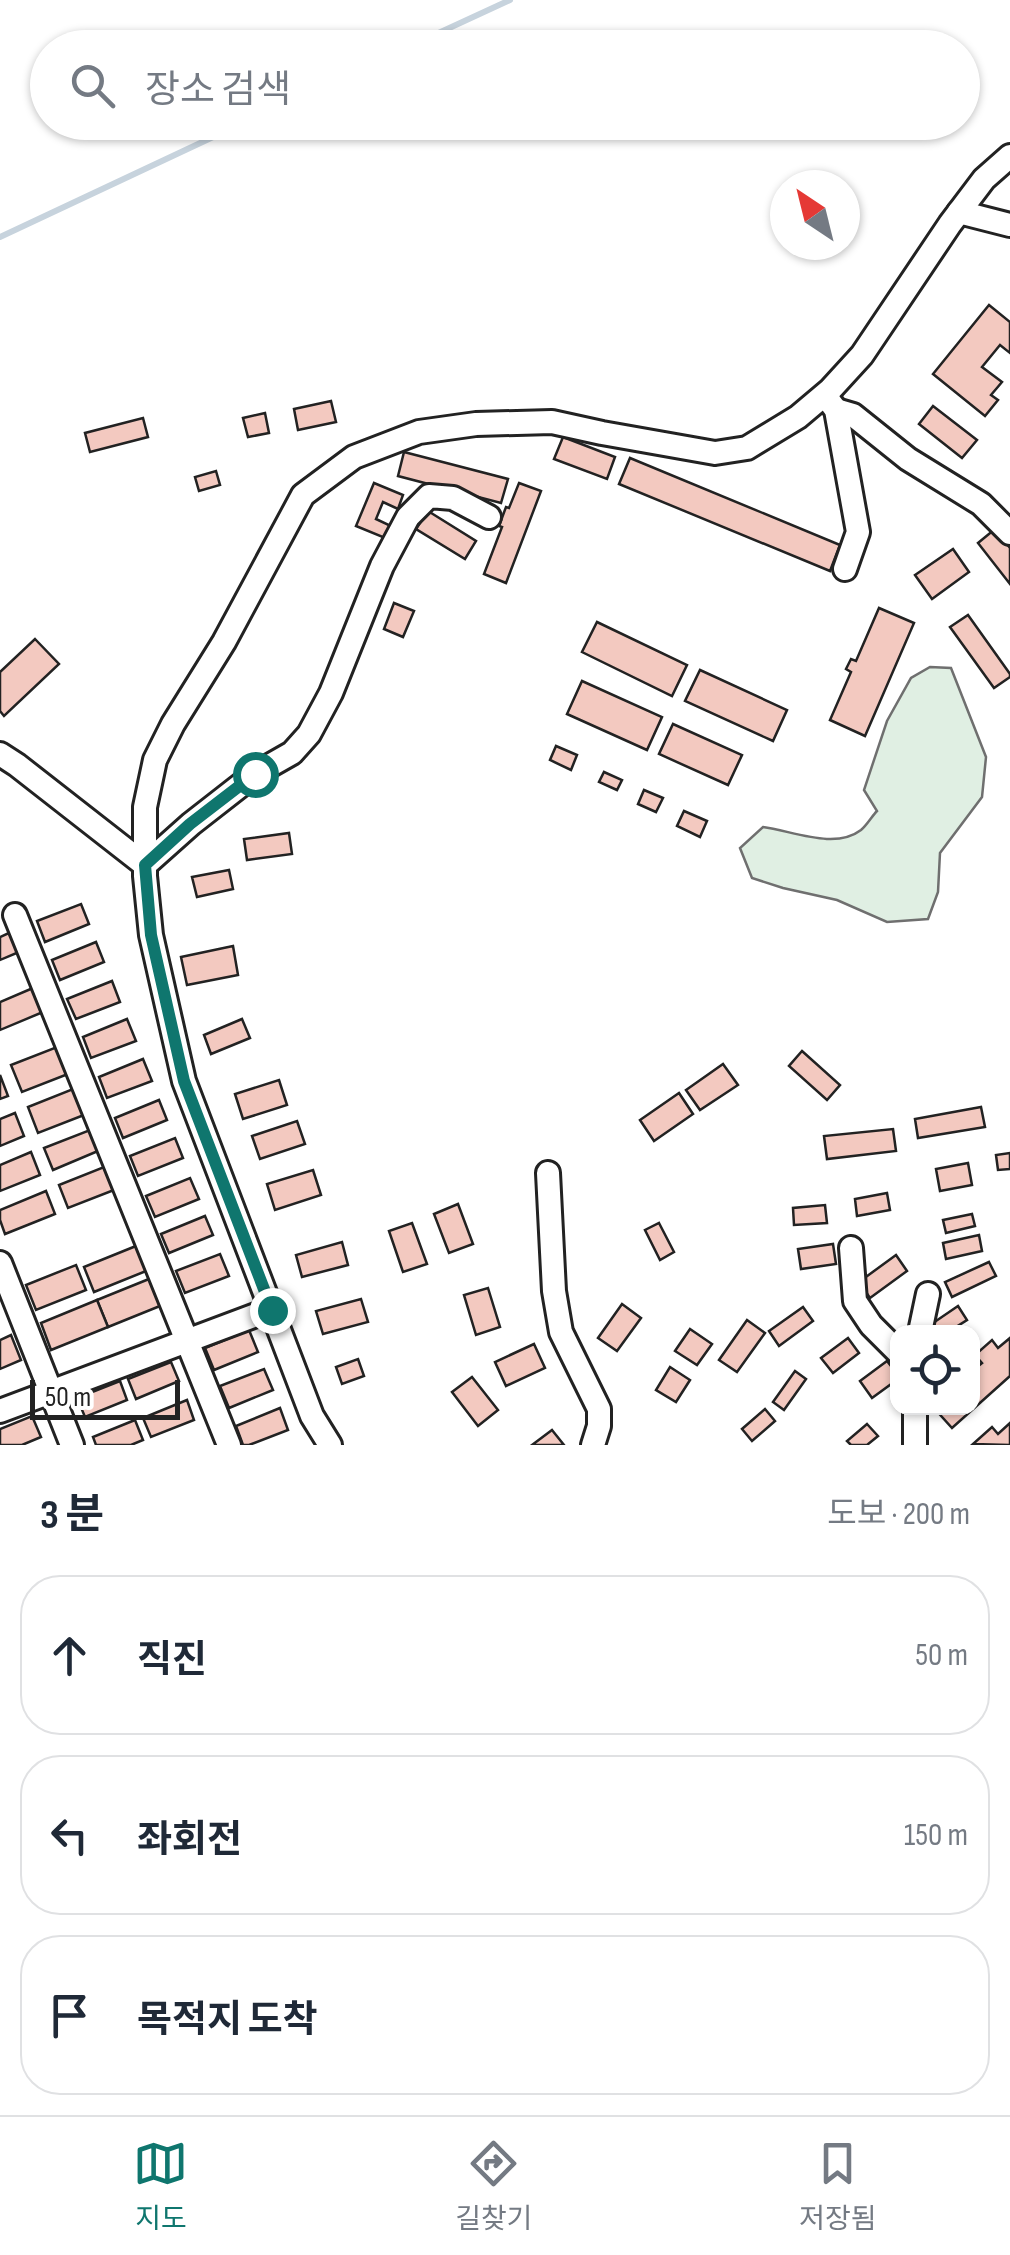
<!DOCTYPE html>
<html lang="ko">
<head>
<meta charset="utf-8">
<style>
  :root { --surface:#fff; --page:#f6f6f7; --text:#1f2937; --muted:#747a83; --line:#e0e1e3; --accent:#0f766e }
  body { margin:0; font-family:"Sofia Sans Condensed","Noto Sans KR",sans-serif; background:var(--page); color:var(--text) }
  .controls { position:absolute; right:30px; bottom:30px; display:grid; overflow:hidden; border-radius:20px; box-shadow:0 2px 8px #0004 }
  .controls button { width:90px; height:90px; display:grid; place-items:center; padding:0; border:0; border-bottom:2px solid var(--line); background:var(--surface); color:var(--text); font:50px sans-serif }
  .compass { position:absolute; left:770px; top:170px; width:90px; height:90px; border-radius:50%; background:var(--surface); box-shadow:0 2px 8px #0004; rotate:325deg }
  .scale { position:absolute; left:30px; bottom:25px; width:150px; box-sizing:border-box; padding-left:10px; border:5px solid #222; border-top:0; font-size:28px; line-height:35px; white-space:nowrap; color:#222; -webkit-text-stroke:8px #fff; paint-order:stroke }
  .stop { position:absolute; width:30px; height:30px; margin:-22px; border:8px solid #0f766e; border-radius:50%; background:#fff }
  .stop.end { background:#0f766e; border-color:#fff; box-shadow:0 2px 10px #0008 }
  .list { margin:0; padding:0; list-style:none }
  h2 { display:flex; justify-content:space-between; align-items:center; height:130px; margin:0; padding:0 40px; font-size:42px }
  h2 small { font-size:32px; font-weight:400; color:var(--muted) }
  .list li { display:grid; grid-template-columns:65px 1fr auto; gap:30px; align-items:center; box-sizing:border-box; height:160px; margin:0 20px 20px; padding:0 20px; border:2px solid var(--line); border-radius:40px }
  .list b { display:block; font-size:38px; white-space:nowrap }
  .list em { font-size:32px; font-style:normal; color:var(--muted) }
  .icon { flex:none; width:55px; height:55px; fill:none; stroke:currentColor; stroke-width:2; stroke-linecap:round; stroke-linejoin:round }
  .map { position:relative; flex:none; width:1010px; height:1445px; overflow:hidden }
  .search { position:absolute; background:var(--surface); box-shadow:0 2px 8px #0004; left:30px; right:30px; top:30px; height:110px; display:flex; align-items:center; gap:25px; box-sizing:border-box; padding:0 35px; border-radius:55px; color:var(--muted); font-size:38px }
  .sheet { height:670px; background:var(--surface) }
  nav { display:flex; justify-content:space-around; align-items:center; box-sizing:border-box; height:140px; border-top:2px solid var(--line); background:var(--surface); font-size:28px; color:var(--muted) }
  nav a { display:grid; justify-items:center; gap:5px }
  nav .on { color:var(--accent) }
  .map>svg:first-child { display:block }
</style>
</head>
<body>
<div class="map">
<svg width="1010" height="1445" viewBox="0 0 1010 1445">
  <rect width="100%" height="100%" fill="#fff"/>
  <path fill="#e0efe3" stroke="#6f6f6f" stroke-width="2.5" d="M930,667L951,668L986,757L982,797L940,853L938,892L928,919L887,922L837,900L783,888L752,878L740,848L763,827C793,831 835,850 861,830C867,825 872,816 877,811L864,790L887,721L911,678Z"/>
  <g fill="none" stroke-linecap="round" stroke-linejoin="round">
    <g stroke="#c7d3dd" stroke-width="6">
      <polyline points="406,48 510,0"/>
      <polyline points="0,237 245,122"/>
    </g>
  </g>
  <g fill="#f3c9c0" stroke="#222" stroke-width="2.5">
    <polygon points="989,305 1010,322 1010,353 1000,345 982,367 1002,382 991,395 998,400 985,416 933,374"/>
    <polygon points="331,401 336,422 298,430 294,409"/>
    <polygon points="933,406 977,440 962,458 919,424"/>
    <polygon points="265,413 269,433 248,437 243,418"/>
    <polygon points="143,418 148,437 90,452 85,433"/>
    <polygon points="563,437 615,457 607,479 554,459"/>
    <polygon points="404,452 508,479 501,503 398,476"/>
    <polygon points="630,458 840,545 830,571 619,484"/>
    <polygon points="216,471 220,485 199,491 195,477"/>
    <polygon points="374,483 403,495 398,509 383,502 376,519 391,526 385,538 356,526"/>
    <polygon points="519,483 541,491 506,583 484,574 502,527 499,526 506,507 509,508"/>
    <polygon points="428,511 476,541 465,559 416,529"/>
    <polygon points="995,529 1010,548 1010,584 978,543"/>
    <polygon points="953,549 969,572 932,599 915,575"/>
    <polygon points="394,603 414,611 403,637 384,629"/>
    <polygon points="879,608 914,623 865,736 830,720 851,672 846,669 851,659 856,661"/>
    <polygon points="968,615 1010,674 1010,677 994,688 950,627"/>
    <polygon points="597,622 687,665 672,696 582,652"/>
    <polygon points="35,639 59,664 4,716 0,711 0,672"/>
    <polygon points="700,670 787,710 773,741 685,701"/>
    <polygon points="582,681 662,717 647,750 567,714"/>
    <polygon points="673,724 742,755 728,785 659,754"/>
    <polygon points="556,746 577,755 571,770 550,760"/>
    <polygon points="604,772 622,780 617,790 599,782"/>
    <polygon points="644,790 663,798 656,812 638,804"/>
    <polygon points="684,811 707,821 700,837 677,826"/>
    <polygon points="289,833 292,854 247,860 244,839"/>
    <polygon points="229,870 233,889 197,897 192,877"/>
    <polygon points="81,904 89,924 45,942 37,921"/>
    <polygon points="11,932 19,952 0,960 0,937"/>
    <polygon points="96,942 104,962 60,980 52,960"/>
    <polygon points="233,946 238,975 187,985 181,957"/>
    <polygon points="112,981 120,1002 76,1019 67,999"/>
    <polygon points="33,988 43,1012 0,1030 0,1002"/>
    <polygon points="127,1019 136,1041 91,1058 83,1037"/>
    <polygon points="242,1019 250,1038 211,1054 204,1035"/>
    <polygon points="57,1047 68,1074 22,1092 11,1065"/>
    <polygon points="802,1051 840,1085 827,1100 789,1066"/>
    <polygon points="143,1059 152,1081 107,1098 99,1077"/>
    <polygon points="723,1064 738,1085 700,1110 686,1090"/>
    <polygon points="0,1075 8,1096 0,1099"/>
    <polygon points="279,1080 287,1105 243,1119 235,1094"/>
    <polygon points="73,1089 84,1115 38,1133 28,1107"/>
    <polygon points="679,1093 693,1114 654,1141 640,1120"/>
    <polygon points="159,1100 167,1120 123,1138 115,1118"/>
    <polygon points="981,1107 985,1127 918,1138 915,1119"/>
    <polygon points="15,1113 24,1136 0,1146 0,1119"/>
    <polygon points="297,1121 305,1144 260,1159 252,1136"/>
    <polygon points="893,1129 896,1151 827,1159 824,1136"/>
    <polygon points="90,1130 98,1151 53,1170 44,1148"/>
    <polygon points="175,1138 183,1158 138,1176 130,1156"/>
    <polygon points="31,1152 40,1175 0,1191 0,1165"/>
    <polygon points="1010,1153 1010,1169 998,1170 996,1155"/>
    <polygon points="968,1163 972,1185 940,1191 936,1169"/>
    <polygon points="104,1167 114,1190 68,1208 59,1185"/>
    <polygon points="313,1170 321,1195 275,1210 267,1184"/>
    <polygon points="190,1178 199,1199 155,1217 146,1196"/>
    <polygon points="46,1191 55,1214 5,1234 0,1220 0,1210"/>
    <polygon points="887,1193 890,1210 857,1216 855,1199"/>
    <polygon points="458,1204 473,1244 449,1253 434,1214"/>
    <polygon points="825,1205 827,1223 794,1225 793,1208"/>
    <polygon points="972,1214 975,1226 946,1233 943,1220"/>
    <polygon points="205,1216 213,1235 169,1253 161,1234"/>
    <polygon points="412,1223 427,1264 403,1272 389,1231"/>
    <polygon points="659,1223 674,1252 660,1260 645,1230"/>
    <polygon points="979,1235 982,1251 946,1259 943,1243"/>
    <polygon points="342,1242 348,1265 302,1277 296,1255"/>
    <polygon points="833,1244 836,1264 801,1269 798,1249"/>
    <polygon points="136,1246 146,1271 94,1292 84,1267"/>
    <polygon points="220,1254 229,1276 185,1293 176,1271"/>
    <polygon points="896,1255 907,1271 870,1298 859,1282"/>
    <polygon points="989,1262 996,1276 952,1297 945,1282"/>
    <polygon points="76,1265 86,1290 36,1310 26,1285"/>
    <polygon points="149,1279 160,1306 108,1327 97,1300"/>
    <polygon points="488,1288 500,1327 476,1335 464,1295"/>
    <polygon points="361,1299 368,1322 323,1334 316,1311"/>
    <polygon points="97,1300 108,1327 51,1350 41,1323"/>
    <polygon points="622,1304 641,1318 617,1351 598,1338"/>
    <polygon points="958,1306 967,1320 948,1332 939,1332 933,1323"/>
    <polygon points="803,1307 813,1321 779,1346 769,1331"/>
    <polygon points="747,1320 765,1333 737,1372 719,1360"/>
    <polygon points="690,1329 712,1344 697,1365 675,1351"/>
    <polygon points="249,1330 258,1352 214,1370 205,1348"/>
    <polygon points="11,1335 21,1360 0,1369 0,1340"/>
    <polygon points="848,1338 859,1353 833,1373 821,1358"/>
    <polygon points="1010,1338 1010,1376 952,1428 934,1408 972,1408 972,1371 982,1363 975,1355 992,1340 998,1348"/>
    <polygon points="534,1344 545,1368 506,1386 495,1362"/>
    <polygon points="358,1359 364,1376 342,1384 336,1367"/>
    <polygon points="887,1361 898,1375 898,1379 872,1398 860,1381"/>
    <polygon points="171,1362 179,1381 136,1399 128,1379"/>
    <polygon points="670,1367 690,1380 676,1402 656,1390"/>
    <polygon points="264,1369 273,1390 229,1408 220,1386"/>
    <polygon points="795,1371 806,1379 784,1410 773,1402"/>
    <polygon points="472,1377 498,1410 478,1426 452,1392"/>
    <polygon points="120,1381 127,1400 85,1417 77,1398"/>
    <polygon points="187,1400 194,1420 151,1437 143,1418"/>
    <polygon points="280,1408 288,1430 249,1445 243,1445 236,1426"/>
    <polygon points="765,1409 775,1421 752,1441 742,1429"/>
    <polygon points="32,1416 41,1437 22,1445 0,1445 0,1429"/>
    <polygon points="135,1420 143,1440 131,1445 96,1445 93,1437"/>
    <polygon points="1010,1423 1010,1445 973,1444 992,1427 998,1434"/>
    <polygon points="867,1424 878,1436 867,1445 851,1445 847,1441"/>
    <polygon points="552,1430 564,1445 532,1445"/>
  </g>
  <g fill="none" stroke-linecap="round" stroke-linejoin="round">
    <g stroke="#222" stroke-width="28">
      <g id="minor">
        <polyline points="959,212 1010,225"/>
        <polyline points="830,402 836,410 858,532 845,569"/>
        <polyline points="836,410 853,415 908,459 981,504 1010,533"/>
        <polyline points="0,754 17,765 145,865 191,824 255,774 292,753 309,734 331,693 382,566 408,517 429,496 453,498 489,517"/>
        <polyline points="15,915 229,1445"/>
        <polyline points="548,1173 554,1291 561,1332 599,1409 599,1426 593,1445"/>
        <polyline points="851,1248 855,1301 871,1325 898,1352"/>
        <polyline points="0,1263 72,1445"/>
        <polyline points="920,1332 928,1294"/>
        <polyline points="915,1408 915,1445"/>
        <polyline points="0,1411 272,1309"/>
        <polyline points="330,1445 312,1416 184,1081 151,935 145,876 145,807 155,760 173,724 224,642 303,495 354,457 419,432 476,424 552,422 602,433 715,453 747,448 798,417 830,390 862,355 950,224 984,179 1010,156"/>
      </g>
    </g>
    <use href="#minor" stroke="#fff" stroke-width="22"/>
  </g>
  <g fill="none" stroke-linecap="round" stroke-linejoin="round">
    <polyline stroke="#0f766e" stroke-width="12" points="255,774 190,824 145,865 151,935 184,1081 272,1310"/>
  </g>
</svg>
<div class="controls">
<button><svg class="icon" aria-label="locate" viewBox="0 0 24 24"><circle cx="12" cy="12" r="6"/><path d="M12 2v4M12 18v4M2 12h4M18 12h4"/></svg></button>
</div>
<svg class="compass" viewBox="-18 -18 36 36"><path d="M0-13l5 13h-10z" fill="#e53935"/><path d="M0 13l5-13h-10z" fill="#747a83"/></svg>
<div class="scale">50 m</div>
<div class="stop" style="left:255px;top:774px"></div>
<div class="stop end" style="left:272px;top:1310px"></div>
<div class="search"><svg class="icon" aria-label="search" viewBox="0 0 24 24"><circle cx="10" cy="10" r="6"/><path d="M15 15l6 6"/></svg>장소 검색</div>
</div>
<section class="sheet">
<h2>3 분<small>도보 · 200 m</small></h2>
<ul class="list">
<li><svg class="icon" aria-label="ahead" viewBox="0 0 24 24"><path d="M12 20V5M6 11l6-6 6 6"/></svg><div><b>직진</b></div><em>50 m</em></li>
<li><svg class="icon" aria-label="left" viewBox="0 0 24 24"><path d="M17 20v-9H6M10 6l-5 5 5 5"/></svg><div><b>좌회전</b></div><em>150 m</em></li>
<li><svg class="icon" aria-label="arrive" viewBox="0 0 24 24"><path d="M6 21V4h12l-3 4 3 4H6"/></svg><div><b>목적지 도착</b></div></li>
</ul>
</section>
<nav>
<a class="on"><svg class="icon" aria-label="map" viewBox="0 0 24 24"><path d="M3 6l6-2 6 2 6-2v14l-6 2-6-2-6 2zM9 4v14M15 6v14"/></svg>지도</a>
<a><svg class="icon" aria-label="directions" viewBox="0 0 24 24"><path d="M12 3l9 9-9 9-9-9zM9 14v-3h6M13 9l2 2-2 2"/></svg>길찾기</a>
<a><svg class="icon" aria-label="saved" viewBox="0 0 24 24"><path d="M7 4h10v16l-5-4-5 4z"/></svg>저장됨</a>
</nav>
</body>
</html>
